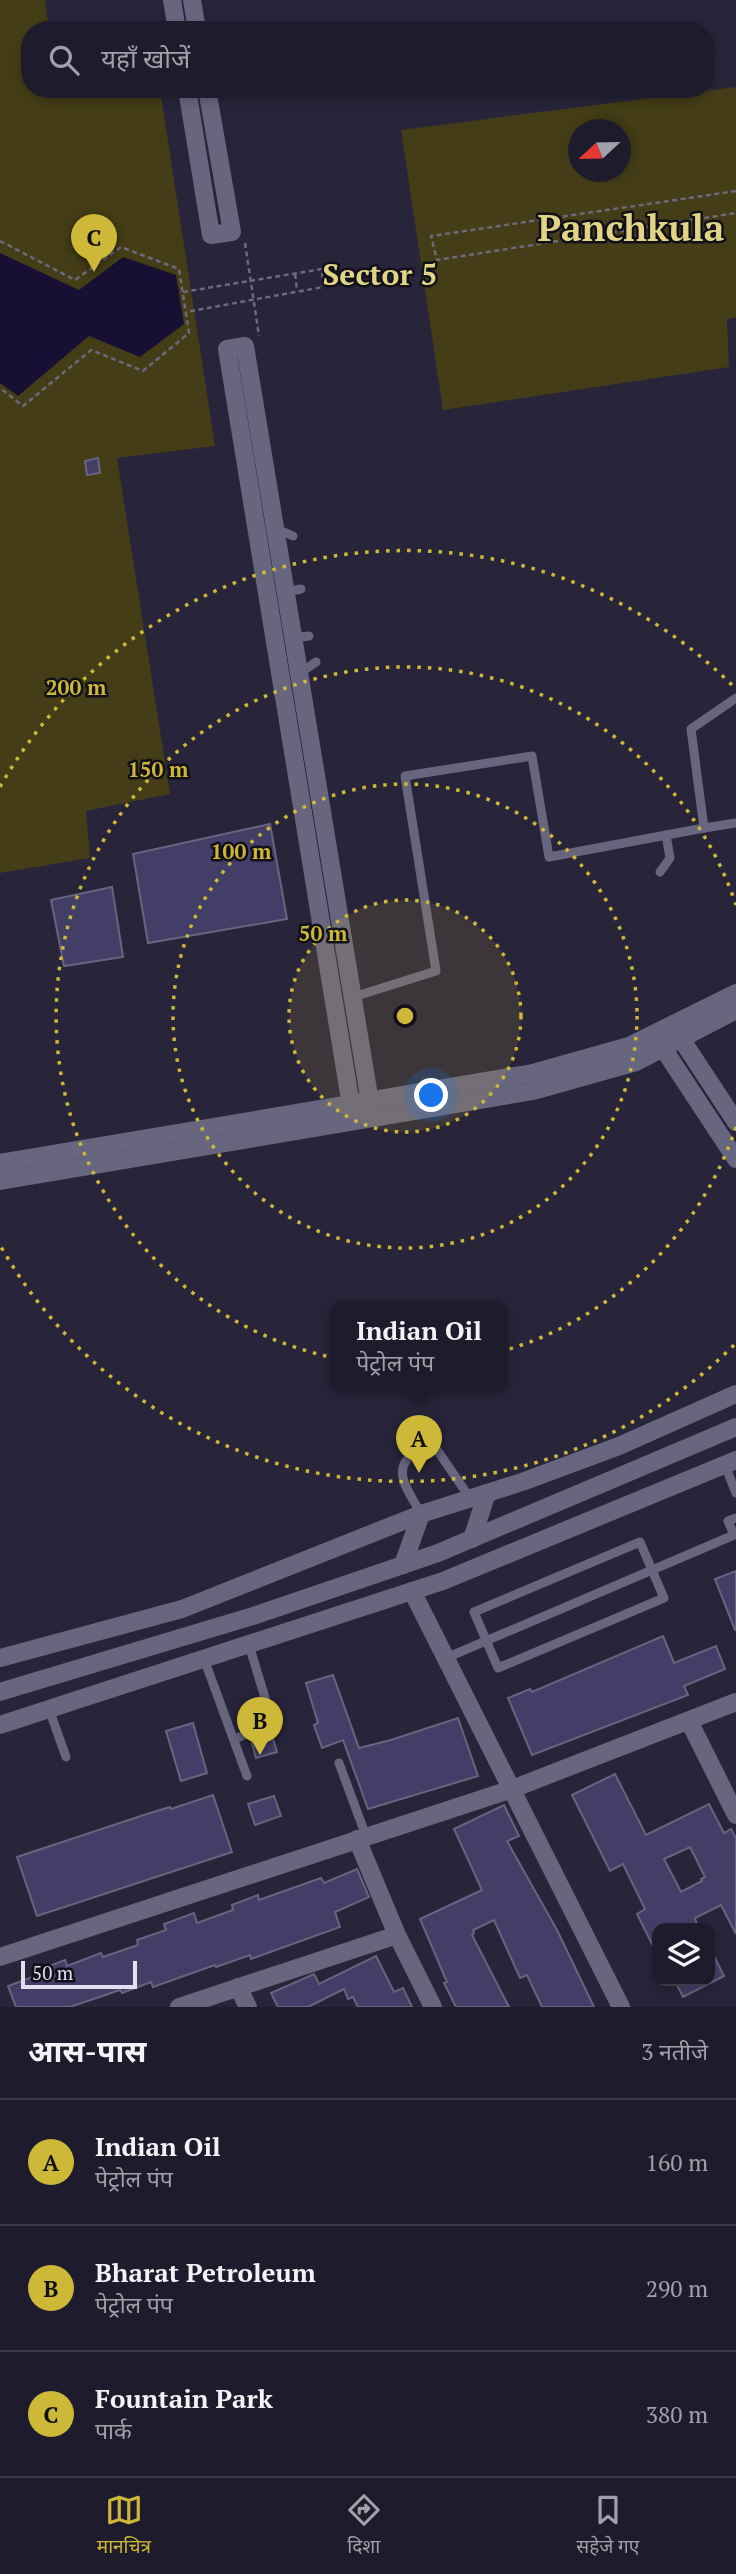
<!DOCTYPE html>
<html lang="hi">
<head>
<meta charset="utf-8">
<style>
  :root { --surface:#1e1c2c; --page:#2b2938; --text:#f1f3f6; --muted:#a1a1a9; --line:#3c3a48; --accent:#ceb837 }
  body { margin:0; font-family:"PT Serif","Noto Sans Devanagari",serif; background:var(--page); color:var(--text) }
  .controls { position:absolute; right:21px; bottom:21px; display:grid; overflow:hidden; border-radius:14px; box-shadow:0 4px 10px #0003 }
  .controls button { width:63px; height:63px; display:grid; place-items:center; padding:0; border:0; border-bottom:2px solid var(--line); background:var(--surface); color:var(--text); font:35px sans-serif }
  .compass { position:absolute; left:568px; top:119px; width:63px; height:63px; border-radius:50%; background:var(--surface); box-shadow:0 4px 10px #0003; rotate:248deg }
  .scale { position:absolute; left:21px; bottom:18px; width:116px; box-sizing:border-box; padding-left:7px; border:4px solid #e2e0ef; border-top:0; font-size:19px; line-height:24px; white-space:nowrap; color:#e2e0ef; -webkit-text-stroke:5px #11101a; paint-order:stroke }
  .you { position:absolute; left:432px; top:1096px; width:24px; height:24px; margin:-18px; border:5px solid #fff; border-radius:50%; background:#1a73e8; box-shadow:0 0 0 10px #1a73e833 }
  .badge { display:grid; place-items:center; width:46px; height:46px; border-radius:50%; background:var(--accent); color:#111; font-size:23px; font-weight:700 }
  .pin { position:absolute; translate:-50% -58px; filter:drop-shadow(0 2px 4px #0008) }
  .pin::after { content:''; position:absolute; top:37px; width:24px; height:21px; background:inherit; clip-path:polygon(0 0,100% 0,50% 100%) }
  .popup { position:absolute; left:330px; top:1301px; width:178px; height:91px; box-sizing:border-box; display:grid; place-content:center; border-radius:14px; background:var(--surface); filter:drop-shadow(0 2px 5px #0005); font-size:23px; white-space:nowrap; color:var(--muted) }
  .popup b { font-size:26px; color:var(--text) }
  .popup::after { content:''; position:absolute; left:50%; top:100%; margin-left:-14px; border:14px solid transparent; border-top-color:var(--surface) }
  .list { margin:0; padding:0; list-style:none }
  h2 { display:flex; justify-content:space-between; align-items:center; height:91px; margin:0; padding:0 28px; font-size:30px }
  h2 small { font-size:23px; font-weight:400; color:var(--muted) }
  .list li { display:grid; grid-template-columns:46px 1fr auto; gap:21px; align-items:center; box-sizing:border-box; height:126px; padding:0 28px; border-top:2px solid var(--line) }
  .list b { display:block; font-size:26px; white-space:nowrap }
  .list p { margin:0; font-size:23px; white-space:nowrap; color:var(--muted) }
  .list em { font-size:23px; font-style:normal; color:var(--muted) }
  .icon { flex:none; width:38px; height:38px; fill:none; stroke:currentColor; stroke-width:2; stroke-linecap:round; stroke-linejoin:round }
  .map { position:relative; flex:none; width:736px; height:2007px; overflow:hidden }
  .search { position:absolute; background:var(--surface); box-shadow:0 4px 10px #0003; left:21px; right:21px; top:21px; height:77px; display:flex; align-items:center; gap:18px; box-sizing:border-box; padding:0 24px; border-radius:28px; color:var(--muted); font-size:26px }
  .sheet { height:469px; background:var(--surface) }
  nav { display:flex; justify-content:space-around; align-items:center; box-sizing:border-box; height:98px; border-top:2px solid var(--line); background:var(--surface); font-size:19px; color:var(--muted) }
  nav a { display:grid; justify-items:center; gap:4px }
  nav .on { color:var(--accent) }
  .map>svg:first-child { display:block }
</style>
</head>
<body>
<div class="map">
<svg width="736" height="2007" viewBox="0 0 736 2007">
  <rect width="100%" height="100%" fill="#28253b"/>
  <g fill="#443d17" fill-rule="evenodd">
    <polygon points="0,0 45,0 49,30 30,30 30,89 59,89 60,98 130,89 160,89 215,446 117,458 170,794 86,811 90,858 0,873"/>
    <path d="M736,87V317L727,319L729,367L443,410L401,130ZM578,130H620V172H578Z"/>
  </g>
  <polygon fill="#181034" points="0,253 79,290 123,257 176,275 184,324 140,357 89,336 18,396 0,383"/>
  <g fill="#433e67" stroke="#67657e" stroke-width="2" fill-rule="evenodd">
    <polygon points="98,458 100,473 87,475 85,461"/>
    <polygon points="270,824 287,919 148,943 133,854"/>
    <polygon points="112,887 123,957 64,966 51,900"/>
    <polygon points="736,1571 736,1630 735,1630 715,1579"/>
    <polygon points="663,1636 674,1663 716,1646 725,1669 684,1686 688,1695 532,1755 508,1698 530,1689 532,1692"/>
    <polygon points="333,1675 359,1748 391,1740 458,1718 478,1776 368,1809 343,1740 322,1748 314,1725 318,1723 306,1683"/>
    <polygon points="193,1723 207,1773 181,1781 166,1731"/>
    <polygon points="271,1732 277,1752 256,1758 251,1740"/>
    <path d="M615,1774L646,1835L709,1804L724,1833L731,1829L736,1838V1934L721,1905L695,1918L698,1928H657V1954L637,1914L645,1909L623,1864L610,1871L572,1795ZM690,1847L705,1877L701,1879L702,1881L681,1892L664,1859Z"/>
    <polygon points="213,1795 232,1852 37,1916 17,1857 147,1814 170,1807 171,1809"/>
    <polygon points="274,1796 281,1816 255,1825 248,1804"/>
    <polygon points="504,1805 519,1836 507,1841 557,1930 594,2007 542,2007 527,1975 520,1978 494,1920 473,1930 474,1933 472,1935 509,2007 456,2007 444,1983 447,1982 420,1919 482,1890 454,1829"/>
    <polygon points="357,1869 369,1897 335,1912 340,1927 251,1959 250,1955 216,1967 215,1965 153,1987 151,1982 122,1993 120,1990 70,2007 16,2007 8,1986 38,1975 36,1971 65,1960 67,1966 101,1953 103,1957 138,1945 137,1940 166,1930 164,1924 194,1913 197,1923 233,1910 232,1905 258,1895 259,1900 321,1878 324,1883"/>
    <polygon points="710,1948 724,1976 683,1997 675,1981 710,1981"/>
    <polygon points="376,1956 394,1992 403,1988 412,2007 358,2007 353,1997 348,1999 344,1989 308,2007 278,2007 271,1993 314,1974 319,1984"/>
  </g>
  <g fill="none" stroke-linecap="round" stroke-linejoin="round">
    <g stroke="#6c697c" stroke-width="2.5" stroke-dasharray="5 3.5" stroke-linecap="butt">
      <polyline points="736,191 431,236 437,260 736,213"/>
      <polyline points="0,241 75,280 121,247 179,269 189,333 143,371 91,350 23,406 0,388"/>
      <polyline points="245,243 259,336"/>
      <polyline points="295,274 297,291"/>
      <polyline points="183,292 322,269 323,287 186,312"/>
    </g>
    <g stroke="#68667f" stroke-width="9">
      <polyline points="275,528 293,536"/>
      <polyline points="285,592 301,589"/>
      <polyline points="293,638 309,636"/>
      <polyline points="300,673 316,662"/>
      <polyline points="704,828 736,823"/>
      <polyline points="660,872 670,858 666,835"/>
      <polyline points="350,998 436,971 405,776 532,756 549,857 704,828 691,729 736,698"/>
      <polyline points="725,1465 736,1493"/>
      <path d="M421,1514C409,1491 388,1469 417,1451C424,1446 429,1446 437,1450L470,1498"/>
      <polygon points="640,1542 664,1598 498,1668 474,1612"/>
      <polyline points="446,1658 734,1535 728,1521 736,1518"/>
      <polyline points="204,1659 247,1776"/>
      <polyline points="49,1709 66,1757"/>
      <polyline points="234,1739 273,1724 249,1645"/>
      <polyline points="339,1763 366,1836"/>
    </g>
    <g stroke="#68667f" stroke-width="18">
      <polyline points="172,0 177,30"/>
      <polyline points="192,0 197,30"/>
      <polyline points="187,89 211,235 232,232 207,89"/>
      <polyline points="353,1118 227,349 245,346 372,1114"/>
      <polyline points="472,1539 487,1493"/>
      <polyline points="403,1565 421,1514"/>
      <polyline points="0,1658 182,1609 421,1514 522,1482 619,1446 736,1394"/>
      <polyline points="689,1721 736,1815"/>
      <polyline points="357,1839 397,1935 433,2007"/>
      <polyline points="0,1957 512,1789 736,1702"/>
      <polyline points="238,1987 248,2007"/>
      <polyline points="179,2007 397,1935"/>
    </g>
    <g stroke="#68667f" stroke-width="18">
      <polyline points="676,1031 736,1122"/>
      <polyline points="657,1039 736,1159"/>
      <polyline points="0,1163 533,1073 629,1046 736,993"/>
      <polyline points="0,1181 533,1091 636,1062 736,1010"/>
      <polyline points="412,1591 621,2007"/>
      <polyline points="0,1692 253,1616 438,1553 736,1427"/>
      <polyline points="0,1725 443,1581 736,1460"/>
    </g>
  </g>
  <circle cx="405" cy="1016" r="116" fill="#ceb837" fill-opacity=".12"/>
  <g fill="none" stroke="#ceb837" stroke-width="3.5" stroke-dasharray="3.5 7">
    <circle cx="405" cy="1016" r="116"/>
    <circle cx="405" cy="1016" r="232"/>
    <path d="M736 1127A349 349 0 1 1 736 905"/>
    <path d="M734 1345A465 465 0 0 1 0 1245M0 787A465 465 0 0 1 734 687"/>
  </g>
  <g text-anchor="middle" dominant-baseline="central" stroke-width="5" stroke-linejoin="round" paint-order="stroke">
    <g font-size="30" font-weight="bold" fill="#e2d485" stroke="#11101a">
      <text x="380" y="274">Sector 5</text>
    </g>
    <g font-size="37" font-weight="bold" fill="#e2d485" stroke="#11101a">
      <text x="631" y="227">Panchkula</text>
    </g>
  </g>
  <circle cx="405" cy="1016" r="10" fill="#ceb837" stroke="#11101a" stroke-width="3.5"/>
  <g font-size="21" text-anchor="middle" font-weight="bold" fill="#ceb837" stroke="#11101a" stroke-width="5" stroke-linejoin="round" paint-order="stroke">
    <text x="76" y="695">200 m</text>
    <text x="158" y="777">150 m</text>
    <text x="241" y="859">100 m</text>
    <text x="323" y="941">50 m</text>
  </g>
</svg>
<div class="controls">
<button><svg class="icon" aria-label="layers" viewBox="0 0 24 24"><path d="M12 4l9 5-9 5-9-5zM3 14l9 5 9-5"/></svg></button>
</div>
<svg class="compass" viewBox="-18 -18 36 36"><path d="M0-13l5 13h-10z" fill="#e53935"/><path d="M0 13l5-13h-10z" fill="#a1a1a9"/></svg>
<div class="scale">50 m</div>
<div class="you"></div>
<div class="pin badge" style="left:419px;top:1473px">A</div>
<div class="popup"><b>Indian Oil</b>पेट्रोल पंप</div>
<div class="pin badge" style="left:260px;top:1755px">B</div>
<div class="pin badge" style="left:94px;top:272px">C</div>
<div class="search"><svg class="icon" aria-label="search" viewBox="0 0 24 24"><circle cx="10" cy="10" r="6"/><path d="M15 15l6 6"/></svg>यहाँ खोजें</div>
</div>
<section class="sheet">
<h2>आस-पास<small>3 नतीजे</small></h2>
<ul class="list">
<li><span class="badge">A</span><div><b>Indian Oil</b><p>पेट्रोल पंप</p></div><em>160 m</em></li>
<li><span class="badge">B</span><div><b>Bharat Petroleum</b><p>पेट्रोल पंप</p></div><em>290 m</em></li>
<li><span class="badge">C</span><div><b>Fountain Park</b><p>पार्क</p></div><em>380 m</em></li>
</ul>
</section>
<nav>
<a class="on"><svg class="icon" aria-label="map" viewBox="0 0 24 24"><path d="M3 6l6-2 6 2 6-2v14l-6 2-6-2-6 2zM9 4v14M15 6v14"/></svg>मानचित्र</a>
<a><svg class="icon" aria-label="directions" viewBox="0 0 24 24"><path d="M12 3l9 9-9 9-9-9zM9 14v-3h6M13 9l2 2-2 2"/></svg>दिशा</a>
<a><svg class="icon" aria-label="saved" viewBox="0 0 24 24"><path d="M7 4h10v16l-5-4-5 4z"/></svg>सहेजे गए</a>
</nav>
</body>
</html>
